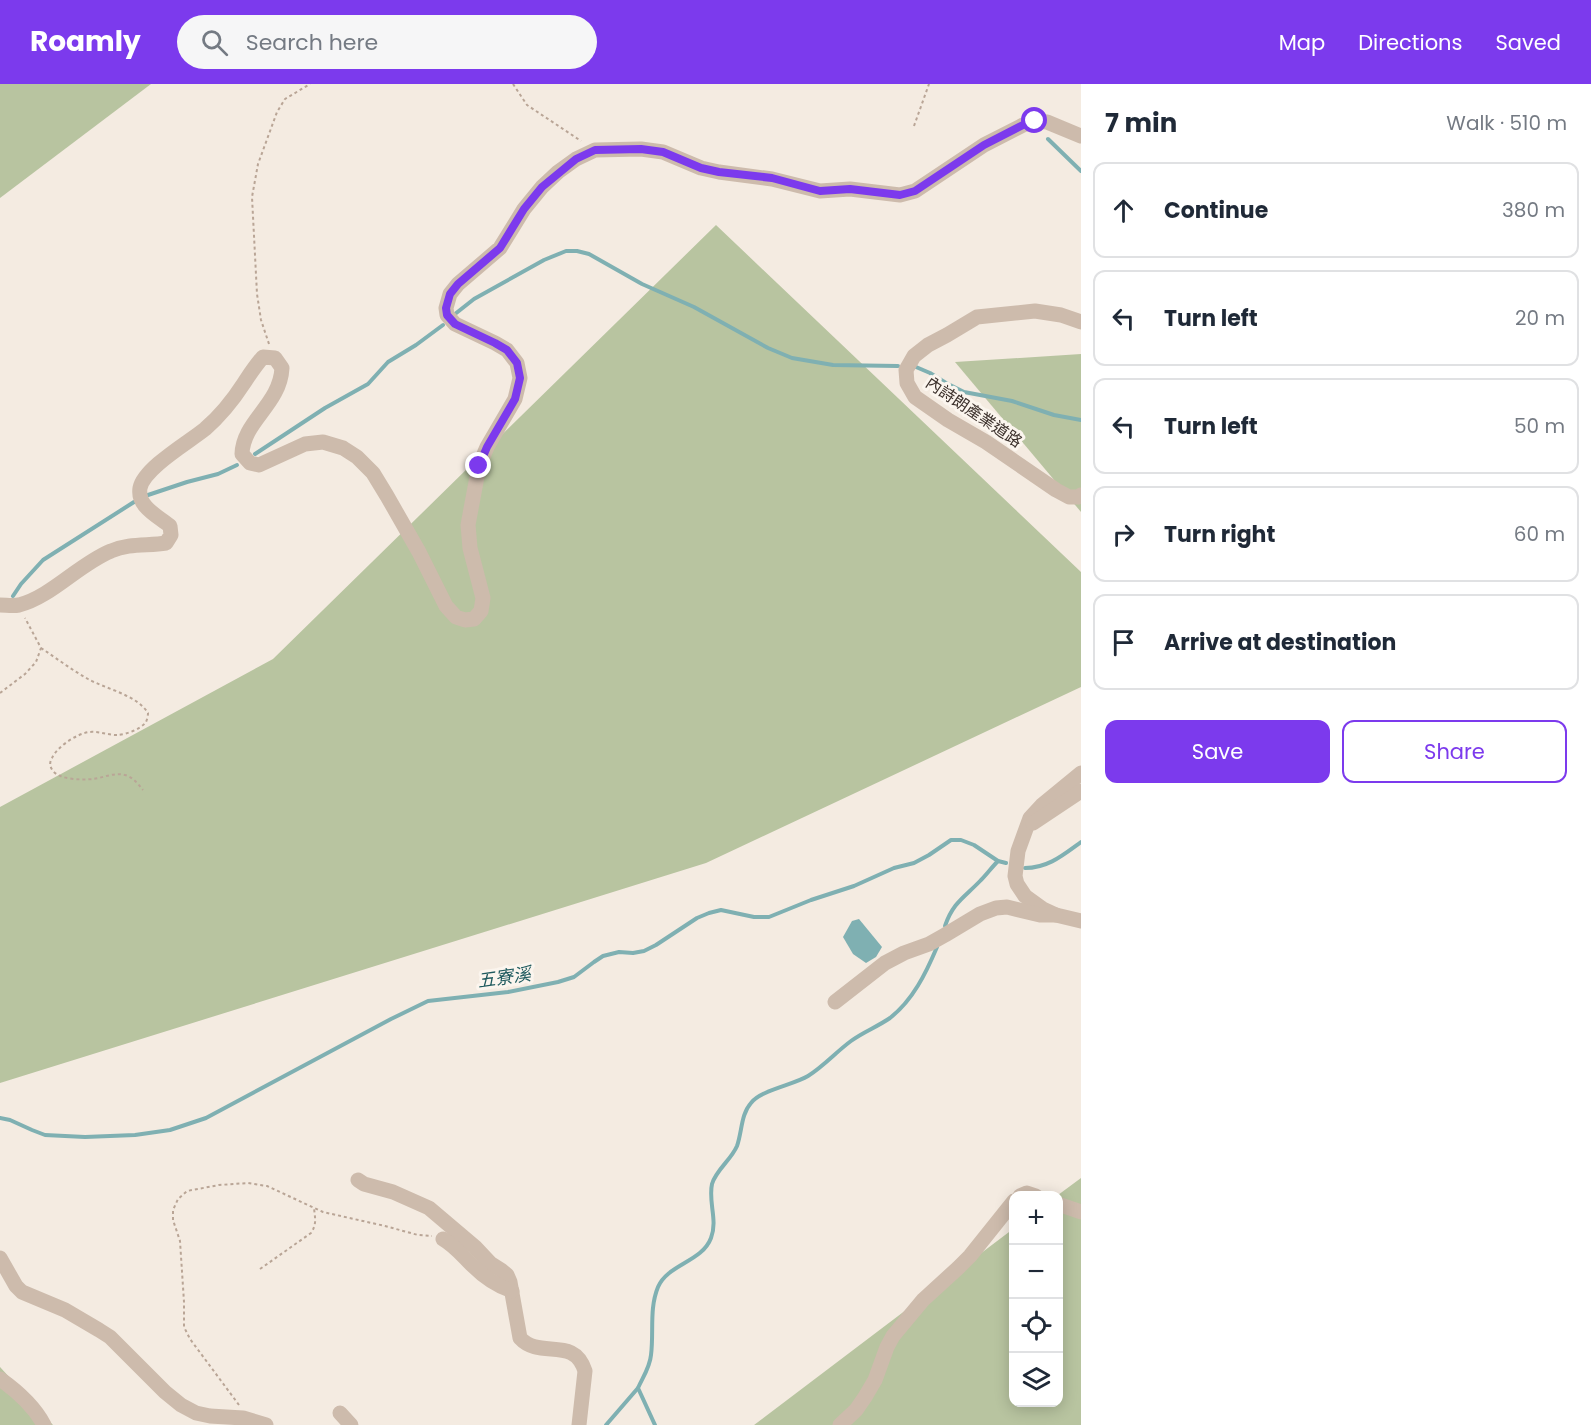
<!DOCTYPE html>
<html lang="en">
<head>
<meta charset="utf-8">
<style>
  :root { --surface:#fff; --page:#f6f6f7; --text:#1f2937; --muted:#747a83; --line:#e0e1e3; --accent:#7c3aed }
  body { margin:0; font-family:Poppins,"Noto Sans TC",sans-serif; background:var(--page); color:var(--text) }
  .controls { position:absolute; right:18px; bottom:18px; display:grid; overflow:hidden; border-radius:12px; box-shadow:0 3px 15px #0003 }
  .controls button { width:54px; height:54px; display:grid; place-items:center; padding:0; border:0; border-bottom:2px solid var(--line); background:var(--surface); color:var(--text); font:30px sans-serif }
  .stop { position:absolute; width:18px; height:18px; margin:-14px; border:4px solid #7c3aed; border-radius:50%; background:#fff }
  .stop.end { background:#7c3aed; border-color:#fff; box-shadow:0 2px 6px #0008 }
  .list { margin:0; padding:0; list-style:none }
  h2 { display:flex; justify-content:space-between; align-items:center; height:78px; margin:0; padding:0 24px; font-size:26px }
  h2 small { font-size:20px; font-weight:400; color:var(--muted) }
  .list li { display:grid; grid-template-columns:39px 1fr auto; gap:18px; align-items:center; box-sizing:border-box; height:96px; margin:0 12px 12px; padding:0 12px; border:2px solid var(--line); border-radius:12px }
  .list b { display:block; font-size:22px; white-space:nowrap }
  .list em { font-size:20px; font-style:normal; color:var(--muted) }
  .actions { display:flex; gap:12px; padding:18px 24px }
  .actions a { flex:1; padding:14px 0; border:2px solid var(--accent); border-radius:12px; text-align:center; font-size:21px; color:var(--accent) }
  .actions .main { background:var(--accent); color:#fff }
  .icon { flex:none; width:33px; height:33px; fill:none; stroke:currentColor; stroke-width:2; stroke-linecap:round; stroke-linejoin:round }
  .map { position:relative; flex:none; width:1081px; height:1341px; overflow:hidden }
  header { display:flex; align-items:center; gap:36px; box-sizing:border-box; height:84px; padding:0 30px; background:var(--accent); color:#fff }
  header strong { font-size:28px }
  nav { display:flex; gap:33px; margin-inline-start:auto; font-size:21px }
  .search { width:420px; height:54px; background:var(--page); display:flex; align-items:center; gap:15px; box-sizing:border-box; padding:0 21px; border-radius:33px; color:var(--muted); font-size:22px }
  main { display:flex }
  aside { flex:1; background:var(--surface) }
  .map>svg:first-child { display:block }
</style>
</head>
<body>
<header>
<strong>Roamly</strong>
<div class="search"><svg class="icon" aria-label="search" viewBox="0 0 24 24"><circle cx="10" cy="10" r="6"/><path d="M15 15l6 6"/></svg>Search here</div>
<nav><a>Map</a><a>Directions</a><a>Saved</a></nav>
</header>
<main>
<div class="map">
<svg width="1081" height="1341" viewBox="0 0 1081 1341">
  <rect width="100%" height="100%" fill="#f4ebe1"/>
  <g fill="#b8c4a0">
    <polygon points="0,0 151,0 0,114"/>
    <polygon points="716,141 1081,488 1081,603 706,779 0,999 0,723 273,575"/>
    <polygon points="1081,270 1081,428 955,278"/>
    <polygon points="1081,1094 1081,1341 754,1341 1013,1145 1014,1318 1058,1318 1058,1111"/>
    <polygon points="0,1283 53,1341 0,1341"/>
  </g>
  <polygon fill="#7fb0b2" points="859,835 882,863 876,873 866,879 853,870 843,853 852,837"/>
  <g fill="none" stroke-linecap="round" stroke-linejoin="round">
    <g stroke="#7fb0b2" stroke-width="4">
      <polyline points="1048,55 1081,87"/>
      <polyline points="455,230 474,215 544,176 566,167 577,167 589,170 642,200 694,223 768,264 792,274 833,281 898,282"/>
      <polyline points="916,283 930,289 946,299 964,308 1012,317 1054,331 1081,336"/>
      <polyline points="255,370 325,324 368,300 388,278 416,261 443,241"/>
      <polyline points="148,411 187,398 218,390 237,381"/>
      <polyline points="13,512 21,500 43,476 134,418"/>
      <path d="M1025,784C1048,784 1063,771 1081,758"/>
      <path d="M945,842C953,818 965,813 981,796C987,790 992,783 998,777"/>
      <polyline points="0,1034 10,1036 32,1046 45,1051 85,1053 135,1051 170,1046 206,1034 391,935 428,917 508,908 558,898 574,893 594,878 603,872 619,868 633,869 644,867 656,861 697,834 709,829 721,826 754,833 769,833 811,816 854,802 894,784 914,779 929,771 951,756 961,756 974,761 998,777 1006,779"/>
      <polyline points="606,1341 638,1304"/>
      <path d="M655,1341L638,1304C643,1293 650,1283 651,1271C654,1248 649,1225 658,1203C668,1180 702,1178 711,1154C718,1136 708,1118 712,1100C716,1086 731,1076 737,1062C742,1048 741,1030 751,1019C761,1006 793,1001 808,992C824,982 836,968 851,957C863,948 877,943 890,934C913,916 926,889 937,863"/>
    </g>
    <g stroke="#b9a596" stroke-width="2" stroke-dasharray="3 3" stroke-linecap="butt">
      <polyline points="513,0 527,21 581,57"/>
      <polyline points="914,42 929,0"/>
      <polyline points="269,260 261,236 257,210 252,113 258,80 277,28 285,15 310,0"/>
      <path d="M41,564C56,574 72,586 88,595C106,605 137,611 148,629C148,632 147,636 146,638C141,645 125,651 117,651C107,651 99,647 89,648C76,650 57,663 52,674C49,679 50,683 53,687C60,696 82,696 93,695C103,694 114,688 125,691C133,693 138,700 143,706"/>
      <polyline points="0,609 25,590 36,578 41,564 25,534"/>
      <path d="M260,1185L311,1149C317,1140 315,1134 314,1124"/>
      <polyline points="239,1321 190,1255 184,1243 184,1218 180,1157 173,1136 173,1126 178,1115 187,1107 219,1101 248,1099 267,1102 323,1128 385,1142 418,1151 432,1152"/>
    </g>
    <g stroke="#cdbbac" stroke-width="15">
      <polyline points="1081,238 1061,231 1035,227 977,233 947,251 928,261 914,272 906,286 907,299 915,313 948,336 986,358 1056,406 1069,413 1078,413 1081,411"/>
      <path d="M0,521C6,521 13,522 19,521C51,513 79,480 111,467C129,459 148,462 166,459L171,451L170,442C158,432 137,423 140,404C144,384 189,358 205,345C220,332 233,316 244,299C250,290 255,282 263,273L275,274L282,284C280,321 243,337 242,370L250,379L259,381L305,360L323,358L343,364L357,373L373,389L387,412L419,468L446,522L456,533L465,536L474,535L481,527L483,514L470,464L468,441L479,382L487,363L515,315L520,294L517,279L507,266L495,259L455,240L447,231L446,224L450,210L458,200L500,164L524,125L542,103L558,88L576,75L595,66L641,65L663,68L701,84L719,88L772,95L820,107L850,105L900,111L915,107L984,61L1023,41L1035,37L1047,38L1081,52"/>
      <polyline points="1081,689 1042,721 1030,734 1018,767 1015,792 1017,800 1025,812 1043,825 1056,831 1081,837"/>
      <polyline points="1033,739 1081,707"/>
      <polyline points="835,918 885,879 904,869 929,860 945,851 980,830 996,824 1007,823 1040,831 1056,831"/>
      <path d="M358,1096L364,1100L393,1108L429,1124L475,1163L490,1179L501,1186L507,1191L510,1198L520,1254C540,1276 574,1251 585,1287L579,1341"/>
      <polyline points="1020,1112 1027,1109 1036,1112"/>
      <polyline points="1058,1120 1081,1128"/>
      <path d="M443,1155C455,1162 462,1171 472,1181C483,1192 497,1202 512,1207"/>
      <polyline points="0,1174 16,1202 22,1208 65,1226 99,1246 110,1253 165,1308 181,1321 196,1329 210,1332 243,1334 266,1341"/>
      <path d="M0,1295C17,1307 34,1322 44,1341"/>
      <polyline points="340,1329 351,1341"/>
      <polyline points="840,1341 856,1326 865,1313 875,1296 887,1263 893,1252 923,1216 958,1184 970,1172 1014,1117"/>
    </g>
  </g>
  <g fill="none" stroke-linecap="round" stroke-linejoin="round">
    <polyline stroke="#7c3aed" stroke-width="8" points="479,382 487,363 515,315 520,294 517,279 507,266 495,259 455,240 447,231 446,224 450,210 458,200 500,164 524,125 542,103 576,75 595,66 641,65 663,68 701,84 719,88 772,94 820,107 850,105 900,111 915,107 984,61 1023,41 1035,37"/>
  </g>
  <g text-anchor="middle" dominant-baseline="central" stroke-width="6" stroke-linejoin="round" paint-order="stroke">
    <g font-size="16" fill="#3b302b" stroke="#fbf5ee">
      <text transform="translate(974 328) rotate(34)">內詩朗產業道路</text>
    </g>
    <g font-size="18" font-style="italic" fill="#1f5a5e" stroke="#fbf5ee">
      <text transform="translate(504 893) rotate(-8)">五寮溪</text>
    </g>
  </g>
</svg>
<div class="controls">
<button>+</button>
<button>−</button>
<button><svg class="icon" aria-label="locate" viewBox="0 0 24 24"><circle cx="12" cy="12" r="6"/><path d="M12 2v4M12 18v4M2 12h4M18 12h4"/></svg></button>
<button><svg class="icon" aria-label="layers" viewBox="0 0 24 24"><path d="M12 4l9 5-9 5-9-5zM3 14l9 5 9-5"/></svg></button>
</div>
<div class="stop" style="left:1035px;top:37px"></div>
<div class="stop end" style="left:479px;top:382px"></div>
</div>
<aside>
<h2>7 min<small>Walk · 510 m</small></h2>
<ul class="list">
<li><svg class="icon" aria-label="ahead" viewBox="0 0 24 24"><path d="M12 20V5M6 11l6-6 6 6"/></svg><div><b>Continue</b></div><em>380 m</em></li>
<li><svg class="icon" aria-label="left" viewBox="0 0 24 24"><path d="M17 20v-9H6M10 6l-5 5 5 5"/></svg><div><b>Turn left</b></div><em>20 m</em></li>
<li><svg class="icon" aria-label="left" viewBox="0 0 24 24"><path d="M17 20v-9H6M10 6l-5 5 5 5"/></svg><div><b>Turn left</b></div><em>50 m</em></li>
<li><svg class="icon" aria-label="right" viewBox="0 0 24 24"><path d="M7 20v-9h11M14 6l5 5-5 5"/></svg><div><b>Turn right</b></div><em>60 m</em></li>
<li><svg class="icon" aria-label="arrive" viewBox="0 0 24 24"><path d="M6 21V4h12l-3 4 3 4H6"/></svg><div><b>Arrive at destination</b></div></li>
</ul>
<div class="actions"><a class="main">Save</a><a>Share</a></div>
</aside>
</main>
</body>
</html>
